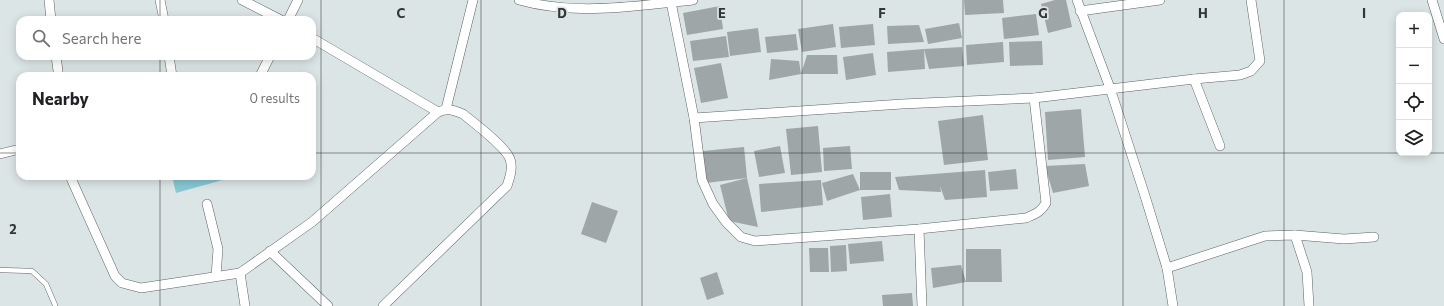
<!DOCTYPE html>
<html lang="en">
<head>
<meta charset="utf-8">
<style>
  :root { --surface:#fff; --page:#f2f2f2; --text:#202124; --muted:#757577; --line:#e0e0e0 }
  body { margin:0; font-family:Commissioner,sans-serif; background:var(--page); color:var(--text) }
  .controls { position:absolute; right:12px; top:12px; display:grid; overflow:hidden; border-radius:8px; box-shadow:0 2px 10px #0003 }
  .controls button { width:36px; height:36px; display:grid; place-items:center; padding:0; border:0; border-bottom:1px solid var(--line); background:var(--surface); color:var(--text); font:20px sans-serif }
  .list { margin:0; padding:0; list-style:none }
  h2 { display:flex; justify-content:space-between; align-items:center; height:52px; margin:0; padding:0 16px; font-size:17px }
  h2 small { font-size:13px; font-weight:400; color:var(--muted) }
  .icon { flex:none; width:22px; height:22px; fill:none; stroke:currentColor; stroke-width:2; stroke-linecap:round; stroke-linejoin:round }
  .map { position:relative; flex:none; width:1444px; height:306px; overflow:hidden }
  .search { position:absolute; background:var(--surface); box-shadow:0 2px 10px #0003; left:16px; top:16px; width:300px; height:44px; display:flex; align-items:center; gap:10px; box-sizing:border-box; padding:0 14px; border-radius:12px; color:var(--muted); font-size:15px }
  .panel { position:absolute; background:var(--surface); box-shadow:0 2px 10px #0003; left:16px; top:72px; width:300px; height:108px; border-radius:12px }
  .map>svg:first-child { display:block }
</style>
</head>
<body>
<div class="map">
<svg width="1444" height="306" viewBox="0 0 1444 306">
  <rect width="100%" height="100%" fill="#dce5e6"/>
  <polygon fill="#86c9d3" points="172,176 237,176 176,193"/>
  <g fill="#9ea6a7">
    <polygon points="964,0 1003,0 1004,13 965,15"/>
    <polygon points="1055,0 1066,0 1072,27 1048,33 1041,4"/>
    <polygon points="720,6 723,29 687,35 683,13"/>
    <polygon points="1036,14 1039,35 1004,39 1002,18"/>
    <polygon points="959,23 962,38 928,44 925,29"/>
    <polygon points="833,24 836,47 802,52 798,29"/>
    <polygon points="873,24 875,45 841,48 839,27"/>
    <polygon points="919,25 924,42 888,44 887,26"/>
    <polygon points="758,28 761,52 730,56 727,32"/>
    <polygon points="796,34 798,50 767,53 765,37"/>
    <polygon points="726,36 729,57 693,61 690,41"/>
    <polygon points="1042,41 1043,65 1010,66 1009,42"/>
    <polygon points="1003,42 1004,62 967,65 966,45"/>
    <polygon points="962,47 964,66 929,69 924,49 925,69 888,72 887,52 924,49"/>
    <polygon points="873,53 876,75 846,80 843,57"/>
    <polygon points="807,55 837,55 838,74 801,74"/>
    <polygon points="771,59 799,61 801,74 769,80"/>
    <polygon points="721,63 728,98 701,103 694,68"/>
    <polygon points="1081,109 1085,157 1048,160 1045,112"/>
    <polygon points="983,115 988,160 944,165 938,121"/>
    <polygon points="818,126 822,172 791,175 786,129"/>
    <polygon points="780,146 785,173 759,177 754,151"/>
    <polygon points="850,146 852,169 824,171 823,148"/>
    <polygon points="744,147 747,178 706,183 703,151"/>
    <polygon points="1085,164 1089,186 1053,193 1045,166"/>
    <polygon points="1016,169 1018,189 990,191 988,172"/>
    <polygon points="985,170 987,197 945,200 940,186 941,192 899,190 895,177"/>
    <rect x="860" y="172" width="31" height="18"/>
    <polygon points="853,174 860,190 827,201 822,183"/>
    <polygon points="747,178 758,227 729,221 720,185"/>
    <polygon points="821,180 823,205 761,212 759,184"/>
    <polygon points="890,194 892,217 863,220 861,197"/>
    <polygon points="592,202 618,211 606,243 581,234"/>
    <polygon points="882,241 884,261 850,264 848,244"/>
    <polygon points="846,245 847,271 831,272 830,246"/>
    <polygon points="809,248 828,248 829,272 810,272"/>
    <polygon points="966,249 1001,249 1002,282 966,282"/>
    <polygon points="961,265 966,282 933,288 931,268"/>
    <polygon points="717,272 724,294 707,300 700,278"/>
    <polygon points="912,293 913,306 883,306 882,295"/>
  </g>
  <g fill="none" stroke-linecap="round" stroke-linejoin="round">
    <g stroke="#5c6364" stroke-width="5.5">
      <polyline id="lane" points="0,270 32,271 46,284 55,305"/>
    </g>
    <g stroke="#5c6364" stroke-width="10">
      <g id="street">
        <polyline points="49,0 51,20"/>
        <polyline points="160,0 164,20"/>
        <polyline points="242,0 281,20"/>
        <path d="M519,0C575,16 636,6 693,0"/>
        <polyline points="1077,0 1110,88 1145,196 1167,268 1173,306"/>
        <polyline points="1432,0 1444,39"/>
        <path d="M671,2L694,118L702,180L713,204L726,222L741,237L755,241L919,229L1026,218C1035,214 1041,212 1046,203L1034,98"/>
        <polyline points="1080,11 1160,0"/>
        <polyline points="288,20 298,0"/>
        <polyline points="312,38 438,112"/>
        <polyline points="56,56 58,71"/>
        <polyline points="169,56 172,76"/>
        <polyline points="260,76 270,56"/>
        <polyline points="1194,79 1240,75 1251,71 1260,61 1251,0"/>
        <polyline points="446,109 473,0"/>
        <polyline points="694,118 902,104 1034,98 1194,79 1220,146"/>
        <polyline points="0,154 20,149"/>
        <path d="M70,176L115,276L122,283L141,288L240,273L312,222L438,112C448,108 454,110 463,114C474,123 505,146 510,159C513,168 510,177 507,186L383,306"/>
        <polyline points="207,204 218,249 216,276"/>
        <polyline points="919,229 922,306"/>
        <polyline points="1295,235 1307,272 1309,306"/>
        <polyline points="270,251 328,306"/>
        <polyline points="1167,268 1265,236 1295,235 1344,239 1374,237"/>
        <polyline points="240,273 245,306"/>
      </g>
    </g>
    <use href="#lane" stroke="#fff" stroke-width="4.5"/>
    <use href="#street" stroke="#fff" stroke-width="9"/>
  </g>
  <path fill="none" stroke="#333637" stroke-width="1" stroke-opacity="0.55" d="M160,0V20M321,0V306M481,0V306M642,0V306M802,0V306M963,0V306M1123,0V306M1284,0V306M160,56V76M0,153H20M312,153H1399M1399,153H1429M1429,153H1444M160,176V306"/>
  <g font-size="13" text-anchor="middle" font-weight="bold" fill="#333637" stroke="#dce5e6" stroke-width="3.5" stroke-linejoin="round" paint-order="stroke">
    <text x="401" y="18">C</text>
    <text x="562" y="18">D</text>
    <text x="722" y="18">E</text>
    <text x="882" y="18">F</text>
    <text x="1043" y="18">G</text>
    <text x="1203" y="18">H</text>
    <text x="1364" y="18">I</text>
    <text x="13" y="234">2</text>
  </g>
</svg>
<div class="controls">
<button>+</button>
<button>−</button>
<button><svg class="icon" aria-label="locate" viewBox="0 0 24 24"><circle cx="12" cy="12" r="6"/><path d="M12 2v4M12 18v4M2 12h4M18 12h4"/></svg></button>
<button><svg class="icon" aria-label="layers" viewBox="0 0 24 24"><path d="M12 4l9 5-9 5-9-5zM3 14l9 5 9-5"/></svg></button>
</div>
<div class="search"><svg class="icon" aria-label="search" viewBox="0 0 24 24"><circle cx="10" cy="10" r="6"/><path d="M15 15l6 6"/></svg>Search here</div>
<section class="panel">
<h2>Nearby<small>0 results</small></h2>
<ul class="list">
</ul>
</section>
</div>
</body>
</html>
